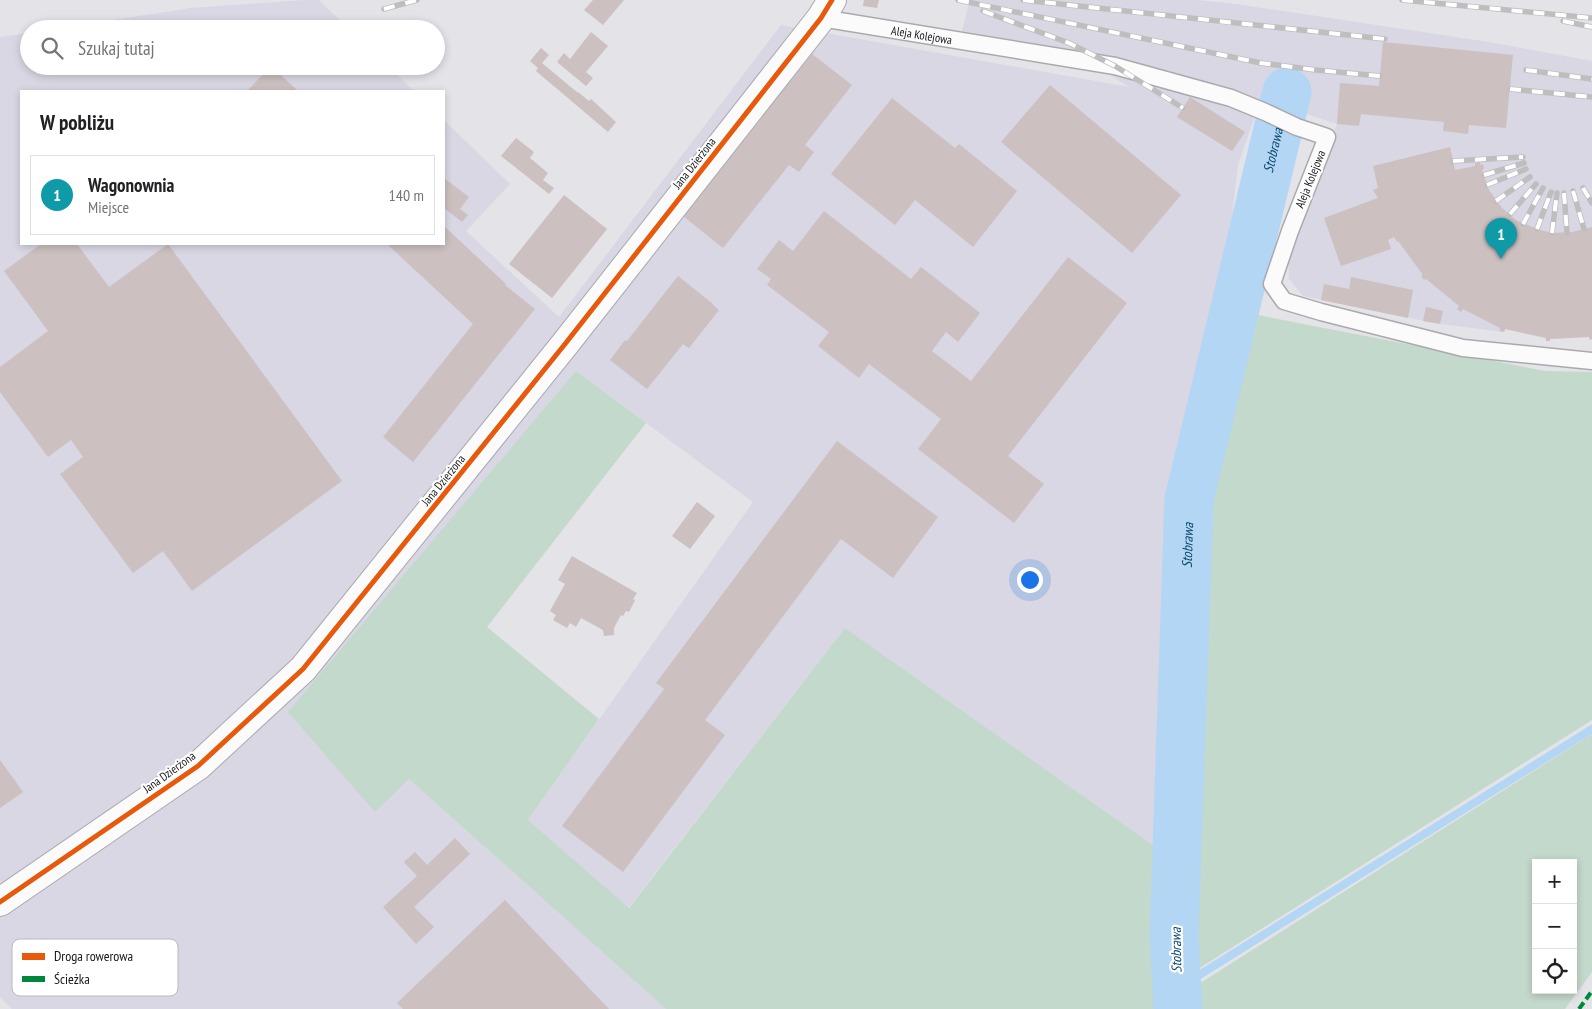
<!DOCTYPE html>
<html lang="pl">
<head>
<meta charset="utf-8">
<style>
  :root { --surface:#fff; --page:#f2f2f2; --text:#202124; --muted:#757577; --line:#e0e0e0; --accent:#0b8043 }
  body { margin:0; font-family:"PT Sans Narrow",sans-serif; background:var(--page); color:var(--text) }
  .controls { position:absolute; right:15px; bottom:15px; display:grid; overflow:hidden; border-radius:0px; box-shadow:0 2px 8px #0003 }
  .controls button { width:45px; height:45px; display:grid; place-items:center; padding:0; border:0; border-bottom:1px solid var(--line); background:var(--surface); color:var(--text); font:25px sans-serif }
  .you { position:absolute; left:1029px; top:579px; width:18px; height:18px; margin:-12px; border:4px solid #fff; border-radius:50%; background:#1a73e8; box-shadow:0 0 0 8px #1a73e833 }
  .badge { display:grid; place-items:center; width:32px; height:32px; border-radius:50%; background:var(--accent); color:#fff; font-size:16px; font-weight:700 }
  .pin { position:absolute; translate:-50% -41px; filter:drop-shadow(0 1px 2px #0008) }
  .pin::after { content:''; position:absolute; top:26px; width:18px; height:15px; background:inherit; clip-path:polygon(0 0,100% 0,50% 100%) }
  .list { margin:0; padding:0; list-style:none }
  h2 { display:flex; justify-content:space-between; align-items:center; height:65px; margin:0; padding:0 20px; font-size:21px }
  h2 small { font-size:16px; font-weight:400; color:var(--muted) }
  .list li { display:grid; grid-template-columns:32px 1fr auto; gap:15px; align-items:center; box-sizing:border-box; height:80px; margin:0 10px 10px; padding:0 10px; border:1px solid var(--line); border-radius:0px }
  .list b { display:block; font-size:19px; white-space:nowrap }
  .list p { margin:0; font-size:16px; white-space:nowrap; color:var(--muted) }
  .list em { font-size:16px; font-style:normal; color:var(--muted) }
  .icon { flex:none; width:28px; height:28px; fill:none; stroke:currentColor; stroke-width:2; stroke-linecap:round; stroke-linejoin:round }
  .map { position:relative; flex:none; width:1592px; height:1009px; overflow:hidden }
  .search { position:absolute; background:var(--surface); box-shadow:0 2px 8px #0003; left:20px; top:20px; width:425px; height:55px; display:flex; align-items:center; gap:12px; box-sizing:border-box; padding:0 18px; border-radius:28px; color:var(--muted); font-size:19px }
  .panel { position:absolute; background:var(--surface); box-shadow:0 2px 8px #0003; left:20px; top:90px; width:425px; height:155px; border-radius:0px }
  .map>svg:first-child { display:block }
</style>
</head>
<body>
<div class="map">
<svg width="1592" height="1009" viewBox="0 0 1592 1009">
  <rect width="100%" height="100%" fill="#e3e3e8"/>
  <g fill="#d8d7e3">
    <polygon points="305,0 319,0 349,29 55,29 191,8"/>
    <polygon points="970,0 1196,0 1236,4 1489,42 1592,61 1592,339 1590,340 1589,337 1550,339 1550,341 1546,341 1545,338 1505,329 1504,332 1440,324 1303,296 1289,279 1288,253 1337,124 1261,99 1238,165 1157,848 845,628 628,908 528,820 753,502 576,371 374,811 409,779 666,1009 12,1009 0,997 0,37 29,33 29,66 388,66 414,91 21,91 21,244 444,244 444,120 510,184 466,231 559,317 781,25 1129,87 1069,49 962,31"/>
  </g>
  <g fill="#c3d9cb" fill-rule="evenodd">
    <polygon points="1242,312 1545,371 1592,372 1592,720 1190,974 1201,491"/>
    <polygon points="576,371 646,423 487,627 599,719 528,820 629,908 845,628 1157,848 1160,1009 666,1009 409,779 375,812 288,712"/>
    <path d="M1592,734V972L1565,1009H1192L1191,989ZM1536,863H1573V990H1536Z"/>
  </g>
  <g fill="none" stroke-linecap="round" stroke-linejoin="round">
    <polyline stroke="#b3d6f4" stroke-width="8" points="1177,989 1592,729"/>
    <path stroke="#b3d6f4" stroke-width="49" id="s1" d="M1178,1009L1174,937L1189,500L1287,92"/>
  </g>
  <g fill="#ccc0c0">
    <polygon points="593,0 624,0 603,25 584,10"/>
    <polygon points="864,0 879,0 877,8 863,6"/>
    <polygon points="591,32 608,46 586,72 593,78 586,86 557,62 564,53 570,59"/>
    <polygon points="1383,42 1513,55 1506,128 1469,125 1468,134 1443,131 1444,122 1361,114 1359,126 1337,124 1340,83 1379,86"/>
    <polygon points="541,48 549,55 542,63 578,93 578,92 589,101 591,99 616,122 608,132 536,71 538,68 530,61"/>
    <polygon points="812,54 852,85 805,145 814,152 799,172 789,165 723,248 683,216"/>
    <polygon points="271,66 298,91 247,91"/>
    <polygon points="1050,85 1181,195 1132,253 1001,142"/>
    <polygon points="1190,97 1245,132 1232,151 1177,117"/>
    <polygon points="892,98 955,148 959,144 1017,191 973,247 915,200 895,225 831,174"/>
    <polygon points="516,138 534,152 530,158 548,173 543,180 554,188 549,194 501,156"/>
    <polygon points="1450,147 1455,170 1475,166 1475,163 1480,162 1480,165 1483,164 1484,169 1482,170 1489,190 1502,208 1516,220 1537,229 1552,233 1572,232 1592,227 1592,339 1590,340 1589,337 1550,339 1550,341 1546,341 1546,338 1505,329 1504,332 1500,331 1500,328 1463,309 1461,312 1457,309 1459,306 1426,279 1424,280 1421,276 1423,275 1398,241 1397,242 1394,237 1388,240 1391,249 1341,266 1324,218 1378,198 1373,190 1378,188 1373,166"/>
    <polygon points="444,178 469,197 460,209 468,215 462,222 444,208"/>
    <polygon points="564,195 607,229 552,298 509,264"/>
    <polygon points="824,211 911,279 921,267 980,313 958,342 946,332 932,351 971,381 1068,257 1127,303 1008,456 1044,484 1014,523 918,449 941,419 869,364 859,378 818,346 829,332 767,285 771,279 757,269 779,240 793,251"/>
    <polygon points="444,226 506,284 505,285 535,309 413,462 383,437 473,324 387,244 444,244"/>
    <polygon points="41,244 77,244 109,287 168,244 342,481 192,591 163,551 133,573 60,474 83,457 71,440 48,457 0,392 0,367 48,331 4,271"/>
    <polygon points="678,276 713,304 713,305 719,310 689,348 683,344 647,389 610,360 625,340 627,341"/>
    <polygon points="1351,277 1413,290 1408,318 1321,300 1324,284 1349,289"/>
    <polygon points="1426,307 1443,311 1440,324 1423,321"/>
    <polygon points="837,441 938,517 893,578 841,539 705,720 725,735 623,872 562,826 664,689 656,683"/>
    <polygon points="697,502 715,516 690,549 672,536"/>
    <polygon points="572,556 637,593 633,599 635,600 629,612 626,611 623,616 621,615 614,628 614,635 604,636 603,630 581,618 576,627 570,623 567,628 553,620 556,615 550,611 565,584 558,580"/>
    <polygon points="0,760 23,792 0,808"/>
    <polygon points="455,838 470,854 414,907 434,927 416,944 383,907 417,876 404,862 415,852 427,865"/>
    <polygon points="505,900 609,1009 403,1009 397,1003"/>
  </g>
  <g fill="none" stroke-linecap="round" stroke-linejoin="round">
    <g stroke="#aaaaae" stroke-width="19">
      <g id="lane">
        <path id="s2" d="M821,18L1115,66L1231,98L1265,112L1297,127L1327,137L1290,231L1272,284L1284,301L1321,312L1463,348L1592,361"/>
      </g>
    </g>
    <g stroke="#aaaaae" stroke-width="30">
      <polyline id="secondary" points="0,902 198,766 303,669 565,344 821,18 832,0"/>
    </g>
    <use href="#lane" stroke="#fbfbfc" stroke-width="16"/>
    <use href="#secondary" stroke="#fbfbfc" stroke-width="28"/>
    <g stroke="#bebebe" stroke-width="5.5">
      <g id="rail">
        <polyline points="958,0 1261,63 1316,70 1380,76"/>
        <polyline points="1023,0 1385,39"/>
        <polyline points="1402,0 1592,18"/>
        <polyline points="384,9 417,0"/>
        <polyline points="983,11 1069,43 1115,66 1183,108"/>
        <polyline points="1563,21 1592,27"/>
        <polyline points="1526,70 1592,79"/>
        <polyline points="1510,89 1592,97"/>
        <polyline points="1453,161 1523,157"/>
        <polyline points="1484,175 1524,163"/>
        <polyline points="1487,185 1526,169"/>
        <polyline points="1583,188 1592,203"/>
        <polyline points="1573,191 1584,229"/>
        <polyline points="1564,193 1567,233"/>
        <polyline points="1496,201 1530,177"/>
        <polyline points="1510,214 1536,184"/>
        <polyline points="1523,224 1543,188"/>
        <polyline points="1537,229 1551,192"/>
        <polyline points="1552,233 1557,193"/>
      </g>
    </g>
    <use href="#rail" stroke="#fff" stroke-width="4" stroke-dasharray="11" stroke-linecap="butt"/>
    <polyline stroke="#00873e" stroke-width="4" stroke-dasharray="8 4" stroke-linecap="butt" points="1579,1009 1592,991"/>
    <g stroke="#fff" stroke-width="8">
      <polyline id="cycleway" points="0,902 198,766 303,669 565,344 821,18 832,0"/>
    </g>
    <use href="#cycleway" stroke="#e8590c" stroke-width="5"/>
  </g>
  <g text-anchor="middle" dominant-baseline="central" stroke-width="4.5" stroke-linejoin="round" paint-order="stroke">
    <g font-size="12" fill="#18181b" stroke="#fff">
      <text stroke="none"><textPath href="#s2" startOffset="102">Aleja Kolejowa</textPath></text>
      <text transform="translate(694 163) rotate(-52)">Jana Dzierżona</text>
      <text transform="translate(1310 179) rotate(-68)">Aleja Kolejowa</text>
      <text transform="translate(443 480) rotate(-51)">Jana Dzierżona</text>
      <text transform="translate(169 772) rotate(-36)">Jana Dzierżona</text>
    </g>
    <g font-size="14" font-style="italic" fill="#08466b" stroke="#fff">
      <text stroke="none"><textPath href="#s1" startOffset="869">Stobrawa</textPath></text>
      <text stroke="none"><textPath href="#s1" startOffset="464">Stobrawa</textPath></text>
      <text transform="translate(1176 950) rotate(-91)">Stobrawa</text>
    </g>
  </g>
  <rect x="12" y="939" width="166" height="57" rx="8" fill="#fff" stroke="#bababb" stroke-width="1"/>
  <rect x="22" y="953" width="23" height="7" fill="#e8590c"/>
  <rect x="22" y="976" width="23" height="6" fill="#00873e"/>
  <g font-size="14" fill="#18181b">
    <text x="54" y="961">Droga rowerowa</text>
    <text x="54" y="984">Ścieżka</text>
  </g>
</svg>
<div class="controls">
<button>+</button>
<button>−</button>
<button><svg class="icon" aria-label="locate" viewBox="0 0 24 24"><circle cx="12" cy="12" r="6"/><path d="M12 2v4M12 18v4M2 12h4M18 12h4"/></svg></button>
</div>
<div class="you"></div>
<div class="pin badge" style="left:1501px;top:259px;background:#0f9aa8">1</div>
<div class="search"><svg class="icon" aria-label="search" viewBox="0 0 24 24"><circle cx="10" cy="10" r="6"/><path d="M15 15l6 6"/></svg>Szukaj tutaj</div>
<section class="panel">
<h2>W pobliżu<small></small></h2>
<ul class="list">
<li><span class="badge" style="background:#0f9aa8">1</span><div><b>Wagonownia</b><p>Miejsce</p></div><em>140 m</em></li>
</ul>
</section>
</div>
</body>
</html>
